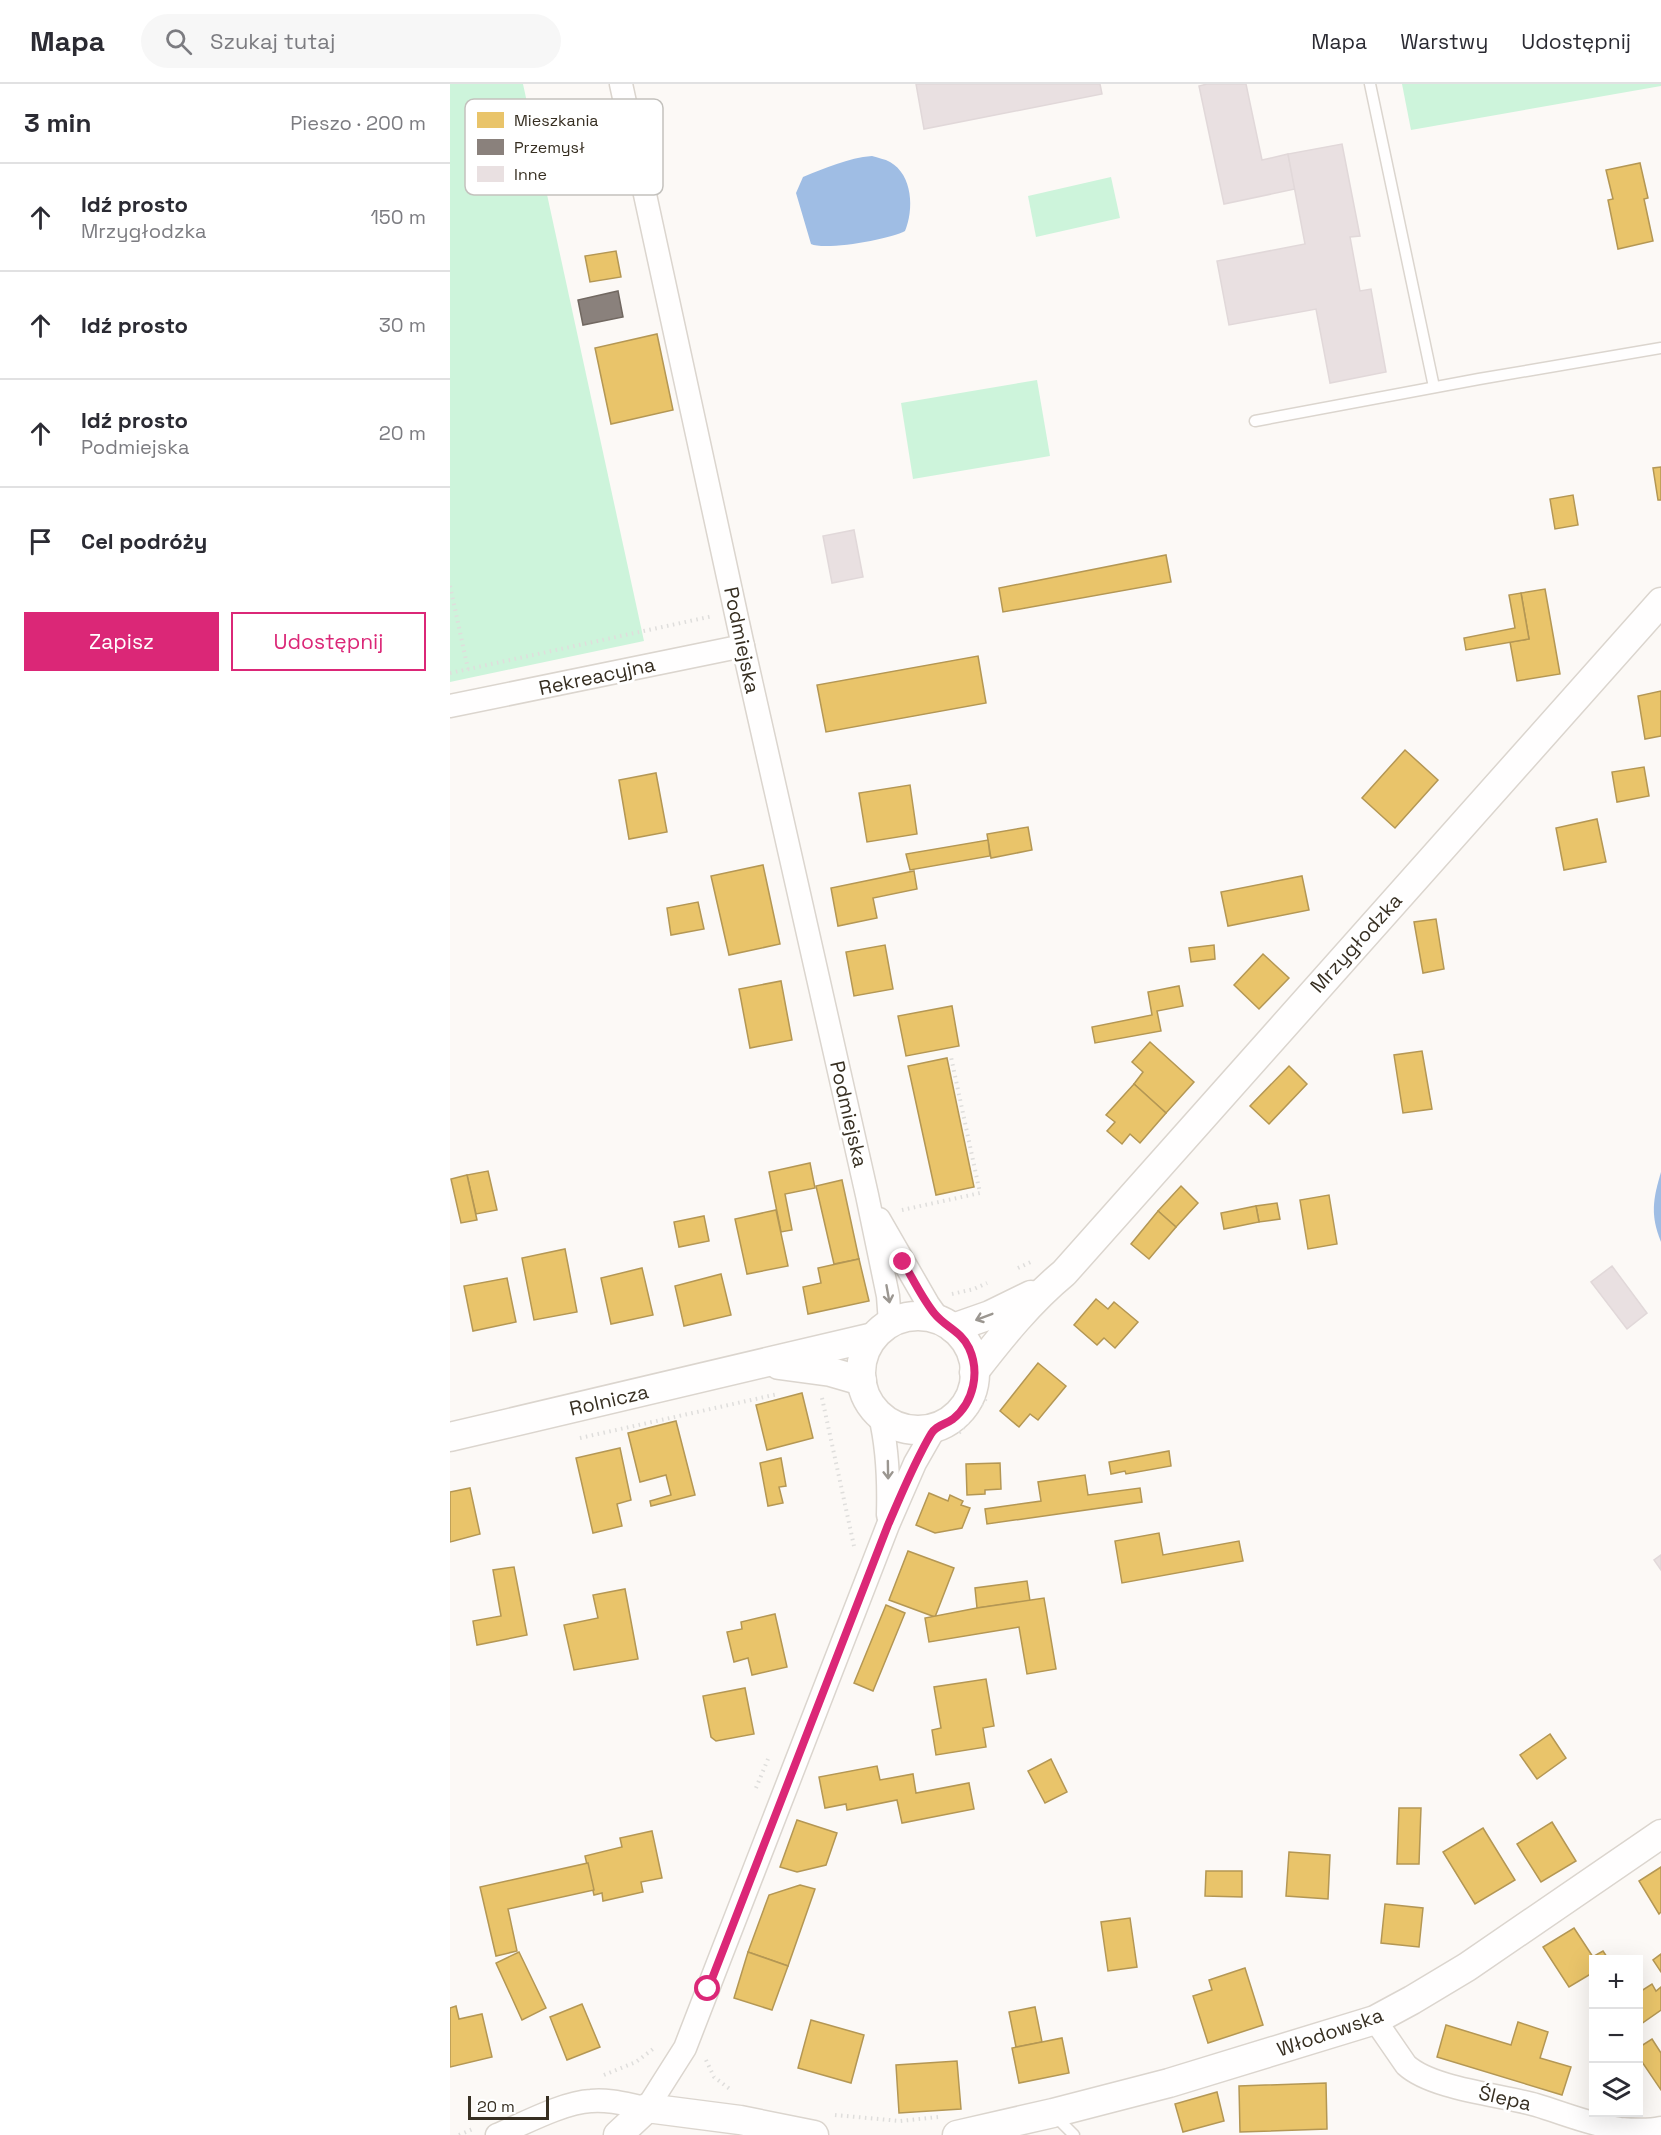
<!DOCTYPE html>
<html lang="pl">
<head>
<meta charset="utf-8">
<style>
  :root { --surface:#fff; --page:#f7f7f7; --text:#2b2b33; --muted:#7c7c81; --line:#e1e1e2; --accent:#db2777 }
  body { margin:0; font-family:"Space Grotesk",sans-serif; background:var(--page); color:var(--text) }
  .controls { position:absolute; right:18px; bottom:18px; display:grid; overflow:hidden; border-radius:0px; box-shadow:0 6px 24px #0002 }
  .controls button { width:54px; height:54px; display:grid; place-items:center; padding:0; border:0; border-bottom:2px solid var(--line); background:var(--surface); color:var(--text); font:30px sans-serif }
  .scale { position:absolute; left:18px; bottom:15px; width:81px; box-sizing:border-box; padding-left:6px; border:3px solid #372f22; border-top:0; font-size:16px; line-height:21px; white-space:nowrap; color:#372f22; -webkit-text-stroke:4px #fff; paint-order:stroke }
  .stop { position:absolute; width:18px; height:18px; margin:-14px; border:4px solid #db2777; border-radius:50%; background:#fff }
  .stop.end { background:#db2777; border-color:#fff; box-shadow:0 2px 6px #0008 }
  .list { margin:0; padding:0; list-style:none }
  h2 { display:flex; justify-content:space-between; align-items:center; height:78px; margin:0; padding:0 24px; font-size:26px }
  h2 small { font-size:20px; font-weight:400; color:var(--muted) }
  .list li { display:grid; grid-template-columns:39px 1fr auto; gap:18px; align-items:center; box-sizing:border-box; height:108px; padding:0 24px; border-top:2px solid var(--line) }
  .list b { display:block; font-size:22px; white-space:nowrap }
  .list p { margin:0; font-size:20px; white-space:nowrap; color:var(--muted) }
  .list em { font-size:20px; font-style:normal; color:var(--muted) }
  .actions { display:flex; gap:12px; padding:18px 24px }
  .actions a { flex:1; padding:14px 0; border:2px solid var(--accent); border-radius:0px; text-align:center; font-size:21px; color:var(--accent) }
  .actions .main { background:var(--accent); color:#fff }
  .icon { flex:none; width:33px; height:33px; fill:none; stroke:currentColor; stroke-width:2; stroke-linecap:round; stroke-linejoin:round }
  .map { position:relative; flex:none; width:1211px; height:2051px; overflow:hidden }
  header { display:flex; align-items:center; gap:36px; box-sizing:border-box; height:84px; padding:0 30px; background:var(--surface); border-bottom:2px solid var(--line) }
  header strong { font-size:28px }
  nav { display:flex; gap:33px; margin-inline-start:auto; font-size:21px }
  .search { width:420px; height:54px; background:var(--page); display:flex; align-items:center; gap:15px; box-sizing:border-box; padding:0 21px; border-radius:33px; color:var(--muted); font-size:22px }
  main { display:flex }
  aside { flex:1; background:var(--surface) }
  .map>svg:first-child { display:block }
</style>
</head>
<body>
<header>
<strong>Mapa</strong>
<div class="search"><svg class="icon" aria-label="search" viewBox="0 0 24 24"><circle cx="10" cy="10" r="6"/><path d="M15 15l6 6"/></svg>Szukaj tutaj</div>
<nav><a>Mapa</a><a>Warstwy</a><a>Udostępnij</a></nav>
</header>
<main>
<aside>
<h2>3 min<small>Pieszo · 200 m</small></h2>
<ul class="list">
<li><svg class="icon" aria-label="ahead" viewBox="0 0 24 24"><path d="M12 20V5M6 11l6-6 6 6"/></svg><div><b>Idź prosto</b><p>Mrzygłodzka</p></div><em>150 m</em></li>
<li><svg class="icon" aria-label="ahead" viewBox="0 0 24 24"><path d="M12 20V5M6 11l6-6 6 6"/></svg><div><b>Idź prosto</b></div><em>30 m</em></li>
<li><svg class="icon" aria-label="ahead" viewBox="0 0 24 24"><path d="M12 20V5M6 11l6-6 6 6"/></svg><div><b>Idź prosto</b><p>Podmiejska</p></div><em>20 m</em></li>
<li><svg class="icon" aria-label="arrive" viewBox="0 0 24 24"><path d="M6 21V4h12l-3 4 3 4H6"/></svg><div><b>Cel podróży</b></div></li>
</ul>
<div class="actions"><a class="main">Zapisz</a><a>Udostępnij</a></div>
</aside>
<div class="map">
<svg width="1211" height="2051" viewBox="0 0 1211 2051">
  <rect width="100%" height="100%" fill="#fcf9f6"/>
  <g fill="#cdf4db">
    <polygon points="0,0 73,0 194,557 0,598"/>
    <polygon points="952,0 1211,0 1211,2 961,46"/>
    <polygon points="661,93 670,134 586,153 578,112"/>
    <polygon points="587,296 600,372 463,395 451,319"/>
  </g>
  <g fill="#9fbde4">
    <path d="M422,72C428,74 435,75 440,78C463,91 464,126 455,147C441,155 375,167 361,160L346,109L353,93C375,84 398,74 422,72Z"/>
    <path d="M1211,1088V1158C1200,1131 1203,1115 1211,1088Z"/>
  </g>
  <g fill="#e9c46a" stroke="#b49754" stroke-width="1.5">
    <polygon points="1190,79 1198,114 1194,115 1203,157 1168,165 1158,116 1163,115 1156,86"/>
    <polygon points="166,167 171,193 140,198 135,172"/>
    <polygon points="207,250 223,326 161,340 145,264"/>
    <polygon points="1211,383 1211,416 1208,416 1203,384"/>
    <polygon points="1123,411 1128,441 1105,445 1100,415"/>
    <polygon points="716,471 721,498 553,528 549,504"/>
    <polygon points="1095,505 1110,590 1067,597 1060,558 1079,555 1071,509"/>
    <polygon points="1071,509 1079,555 1016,566 1014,554 1065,544 1059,511"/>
    <polygon points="528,572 536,619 376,648 367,601"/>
    <polygon points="1211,607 1211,652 1195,655 1188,612"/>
    <polygon points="955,666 988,696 945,744 912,714"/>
    <polygon points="1194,683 1199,712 1167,718 1162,688"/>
    <polygon points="206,689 217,748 179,755 169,696"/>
    <polygon points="460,701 467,750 417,758 409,709"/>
    <polygon points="1147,735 1156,778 1114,786 1106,744"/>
    <polygon points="578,743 582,766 541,774 537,750"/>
    <polygon points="538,756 540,772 460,786 456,770"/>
    <polygon points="313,781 330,860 279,871 261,792"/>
    <polygon points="464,787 467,805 423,814 427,834 388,842 381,804"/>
    <polygon points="852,792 859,826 778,842 771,808"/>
    <polygon points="248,818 254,845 221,851 217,824"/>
    <polygon points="986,835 994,885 973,889 964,838"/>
    <polygon points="435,861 443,905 404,912 396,868"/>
    <polygon points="764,861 765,875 741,878 739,864"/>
    <polygon points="813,870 839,894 809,925 784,901"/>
    <polygon points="331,897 342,956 300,964 289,905"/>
    <polygon points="729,902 733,922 707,927 711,947 645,959 642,943 702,931 698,908"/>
    <polygon points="502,922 509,962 456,972 448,932"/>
    <polygon points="700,958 744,998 716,1029 684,1000 693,988 682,978"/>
    <polygon points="972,967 982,1025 953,1029 944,971"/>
    <polygon points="497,974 524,1103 486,1111 458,982"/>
    <polygon points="839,982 857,1000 819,1040 800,1022"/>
    <polygon points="684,1000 716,1029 690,1059 680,1050 672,1060 657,1047 665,1038 656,1031"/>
    <polygon points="360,1079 365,1104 335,1110 342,1146 331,1148 319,1088"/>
    <polygon points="38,1087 47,1126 26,1130 17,1091"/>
    <polygon points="17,1091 27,1136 11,1139 1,1095"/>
    <polygon points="392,1096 409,1175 384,1180 366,1102"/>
    <polygon points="731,1102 748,1119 726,1143 708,1127"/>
    <polygon points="879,1111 887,1160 858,1165 850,1116"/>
    <polygon points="827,1119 830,1135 809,1138 806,1122"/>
    <polygon points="806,1122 809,1138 774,1145 771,1129"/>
    <polygon points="326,1126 338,1182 297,1190 285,1135"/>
    <polygon points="708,1127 726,1143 699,1175 681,1160"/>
    <polygon points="254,1132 259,1157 229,1163 224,1138"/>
    <polygon points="115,1165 127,1228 84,1236 72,1174"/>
    <polygon points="409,1175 419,1217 358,1230 353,1203 371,1199 368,1184"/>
    <polygon points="192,1184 203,1231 161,1240 151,1194"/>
    <polygon points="271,1190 281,1231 234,1242 225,1202"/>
    <polygon points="57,1194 66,1238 23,1247 14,1202"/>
    <polygon points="646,1215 658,1225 664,1218 688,1238 665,1264 654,1254 647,1261 624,1241"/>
    <polygon points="588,1279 616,1302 588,1336 580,1330 569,1343 550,1327"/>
    <polygon points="352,1309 363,1354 317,1366 306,1321"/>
    <polygon points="226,1337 245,1411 201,1422 200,1417 221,1411 216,1391 190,1398 178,1349"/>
    <polygon points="170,1364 181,1416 167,1420 172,1442 143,1449 126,1374"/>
    <polygon points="719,1367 721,1382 676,1390 675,1387 661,1390 659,1378"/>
    <polygon points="331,1374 336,1402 329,1403 333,1419 318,1422 310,1379"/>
    <polygon points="550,1379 551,1405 535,1406 535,1410 517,1411 516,1380"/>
    <polygon points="635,1391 638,1411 690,1404 692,1418 537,1440 535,1425 591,1417 588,1398"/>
    <polygon points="20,1404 30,1450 0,1458 0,1408"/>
    <polygon points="479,1409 498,1417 500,1411 513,1417 511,1421 520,1424 512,1444 485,1449 466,1441"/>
    <polygon points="709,1449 713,1471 789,1457 793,1477 672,1499 665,1457"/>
    <polygon points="458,1467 504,1484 485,1533 439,1516"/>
    <polygon points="64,1483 77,1551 27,1561 23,1537 51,1532 43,1486"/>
    <polygon points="577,1497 580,1517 527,1524 525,1504"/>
    <polygon points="175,1505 188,1575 124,1586 114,1541 148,1534 143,1511"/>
    <polygon points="594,1514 606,1585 577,1590 569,1543 479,1558 475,1534 527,1524"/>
    <polygon points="436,1521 455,1529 423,1607 404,1599"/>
    <polygon points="325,1530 337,1583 302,1591 298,1574 284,1578 277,1548 292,1545 291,1538"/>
    <polygon points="536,1595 544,1642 533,1644 536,1663 486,1671 482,1646 491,1644 484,1603"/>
    <polygon points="295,1604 304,1650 266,1657 261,1653 253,1612"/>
    <polygon points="1100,1650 1116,1674 1087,1695 1070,1671"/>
    <polygon points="601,1675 617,1708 595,1719 578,1687"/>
    <polygon points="427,1682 430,1696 463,1690 466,1709 519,1699 524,1725 452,1739 447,1716 397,1726 396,1720 375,1724 369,1693"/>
    <polygon points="949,1724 971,1724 969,1780 947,1780"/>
    <polygon points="347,1736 387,1749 376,1781 347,1788 330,1783"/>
    <polygon points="1102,1738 1126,1777 1091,1798 1067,1760"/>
    <polygon points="1033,1744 1065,1796 1025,1820 993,1768"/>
    <polygon points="202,1747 212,1794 191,1798 193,1808 153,1817 152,1809 144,1811 135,1772 172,1763 170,1754"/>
    <polygon points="839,1768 880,1771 878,1815 836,1812"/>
    <polygon points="138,1779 144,1806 58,1825 67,1867 46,1872 30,1803"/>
    <polygon points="1211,1783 1211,1828 1209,1830 1189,1797"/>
    <polygon points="756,1787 792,1787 792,1813 755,1812"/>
    <polygon points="350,1801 365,1805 338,1882 298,1868 319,1811"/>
    <polygon points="935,1820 973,1824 969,1863 931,1859"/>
    <polygon points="680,1834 687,1883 658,1887 651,1838"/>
    <polygon points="1124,1844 1145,1876 1144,1888 1119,1903 1093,1863"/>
    <polygon points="1153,1867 1159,1876 1146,1876 1144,1872"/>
    <polygon points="69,1868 96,1924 72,1936 46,1879"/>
    <polygon points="298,1868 338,1882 322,1926 284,1914"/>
    <polygon points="1211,1870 1211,1888 1203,1876"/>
    <polygon points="795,1884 813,1941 758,1959 743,1912 762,1906 759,1896"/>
    <polygon points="1202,1900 1206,1907 1211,1903 1211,1926 1191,1940 1188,1937 1188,1909"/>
    <polygon points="132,1920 150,1963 117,1976 100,1933"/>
    <polygon points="6,1922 9,1935 32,1930 42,1973 0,1983 0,1924"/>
    <polygon points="585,1923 592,1958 566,1963 559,1928"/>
    <polygon points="361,1936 414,1951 401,1999 348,1984"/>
    <polygon points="1068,1938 1098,1948 1090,1974 1121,1983 1112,2011 987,1973 996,1941 1061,1961"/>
    <polygon points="612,1954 619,1989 569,1999 562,1964"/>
    <polygon points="1202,1955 1211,1969 1211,2006 1188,1972 1188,1964"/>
    <polygon points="507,1977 511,2025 449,2029 446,1981"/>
    <polygon points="876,1999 877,2045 790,2048 789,2002"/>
    <polygon points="767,2008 774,2037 733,2048 725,2020"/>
  </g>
  <polygon fill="#8a817c" stroke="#716861" stroke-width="1.5" points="168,207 173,233 133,241 128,216"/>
  <g fill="#e9e0e1" stroke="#e1d8d9" stroke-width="1.5">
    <polygon points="466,0 650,0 652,10 474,45"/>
    <polygon points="757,0 796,0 812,76 838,70 845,105 774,120 749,2"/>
    <polygon points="892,60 910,152 900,153 910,207 921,205 936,288 880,299 866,225 779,241 767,177 855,160 838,70"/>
    <polygon points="404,446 413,493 382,499 373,452"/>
    <polygon points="1162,1182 1197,1229 1177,1245 1141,1198"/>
    <polygon points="1211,1471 1211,1486 1204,1476"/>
  </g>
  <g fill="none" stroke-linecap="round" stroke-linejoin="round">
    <g stroke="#dbd5ce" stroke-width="13">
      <g id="service">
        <polyline points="920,0 984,303"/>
        <polyline points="805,337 1029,295 1211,264"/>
        <polyline points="605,2032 624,2051"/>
      </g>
    </g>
    <g stroke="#dbd5ce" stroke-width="25">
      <g id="minor">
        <polyline points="171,0 293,562 417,1111 438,1212 440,1239"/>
        <polyline points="0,622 293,562"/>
        <polyline points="429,1135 478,1220 490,1237"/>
        <path d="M430,1332C438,1365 439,1397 438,1431"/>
        <path d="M925,1936L956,1981C982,2005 1051,2011 1086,2021C1113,2029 1141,2041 1170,2045C1183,2046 1198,2047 1211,2044"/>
        <path d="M47,2051C73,2040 114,2018 141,2017C160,2015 179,2021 197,2024L235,1964L438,1441L465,1379L485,1344"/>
      </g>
    </g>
    <g stroke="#dbd5ce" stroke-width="31">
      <g id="tertiary">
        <circle cx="468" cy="1289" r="57"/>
        <polyline points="503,1244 540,1231 581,1211"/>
        <polyline points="329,1281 381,1288 412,1297"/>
        <path d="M524,1288C551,1253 580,1217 614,1189L1211,518"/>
        <polyline points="0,1353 423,1253"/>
        <polyline points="168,2051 197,2024 290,2036 364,2051"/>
        <polyline points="507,2051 603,2029 719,1999 925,1936 962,1916 1017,1883 1211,1750"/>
      </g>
    </g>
    <g stroke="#dfdedc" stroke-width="4" stroke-dasharray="1.5 4.5" stroke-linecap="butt">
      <polyline points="0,502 18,585"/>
      <polyline points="0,589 263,532"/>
      <polyline points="452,1126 530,1109 501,973"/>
      <polyline points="568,1184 583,1177"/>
      <polyline points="502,1210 524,1205 537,1199"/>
      <polyline points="372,1314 404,1462"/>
      <polyline points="509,1349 538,1312"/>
      <polyline points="130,1354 328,1310"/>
      <polyline points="306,1704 318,1675"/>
      <polyline points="256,1976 264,1993 281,2006"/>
      <polyline points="154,1991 186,1978 203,1965"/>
      <polyline points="385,2031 450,2037 488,2033"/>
      <polyline points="9,2051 25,2044"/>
    </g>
    <use href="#service" stroke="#fffefe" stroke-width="10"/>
    <use href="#minor" stroke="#fffefe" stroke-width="22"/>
    <use href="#tertiary" stroke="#fffefe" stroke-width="28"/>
  </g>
  <defs><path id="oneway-shaft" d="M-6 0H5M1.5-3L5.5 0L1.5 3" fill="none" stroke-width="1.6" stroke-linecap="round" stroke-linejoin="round" transform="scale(1.5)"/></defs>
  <g stroke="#9b9690">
    <use href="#oneway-shaft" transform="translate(438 1210) rotate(80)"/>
    <use href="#oneway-shaft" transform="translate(534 1233) rotate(159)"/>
    <use href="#oneway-shaft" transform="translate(438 1386) rotate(89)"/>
  </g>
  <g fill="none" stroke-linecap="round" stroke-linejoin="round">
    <path stroke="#db2777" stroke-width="8" d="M258,1905L438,1441C451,1411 464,1379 481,1350C486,1341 495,1341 503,1335C524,1318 530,1288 519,1264C511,1247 495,1243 484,1229C472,1214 463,1195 453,1178"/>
  </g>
  <g text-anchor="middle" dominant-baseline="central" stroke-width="6" stroke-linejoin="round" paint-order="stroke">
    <g font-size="20" fill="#372f22" stroke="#fff">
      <text transform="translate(292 556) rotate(78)">Podmiejska</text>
      <text transform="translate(147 592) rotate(-12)">Rekreacyjna</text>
      <text transform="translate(906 859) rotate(-48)">Mrzygłodzka</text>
      <text transform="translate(399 1030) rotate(77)">Podmiejska</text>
      <text transform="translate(159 1316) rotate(-13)">Rolnicza</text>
      <text transform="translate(880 1948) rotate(-19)">Włodowska</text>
      <text transform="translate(1055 2014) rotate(13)">Ślepa</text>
    </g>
  </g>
  <rect x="15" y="15" width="198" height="96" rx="9" fill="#fff" stroke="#c3c1bd" stroke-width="1.5"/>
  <rect x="27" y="28" width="27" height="16" fill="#e9c46a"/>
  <rect x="27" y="55" width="27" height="16" fill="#8a817c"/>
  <rect x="27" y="82" width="27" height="16" fill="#e9e0e1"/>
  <g font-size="16" fill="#372f22">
    <text x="64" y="42">Mieszkania</text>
    <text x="64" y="69">Przemysł</text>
    <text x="64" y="96">Inne</text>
  </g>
</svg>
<div class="controls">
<button>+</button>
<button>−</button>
<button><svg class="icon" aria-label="layers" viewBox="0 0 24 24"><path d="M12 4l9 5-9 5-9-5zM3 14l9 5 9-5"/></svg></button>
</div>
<div class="scale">20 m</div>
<div class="stop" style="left:258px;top:1905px"></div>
<div class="stop end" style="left:453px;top:1178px"></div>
</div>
</main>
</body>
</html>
